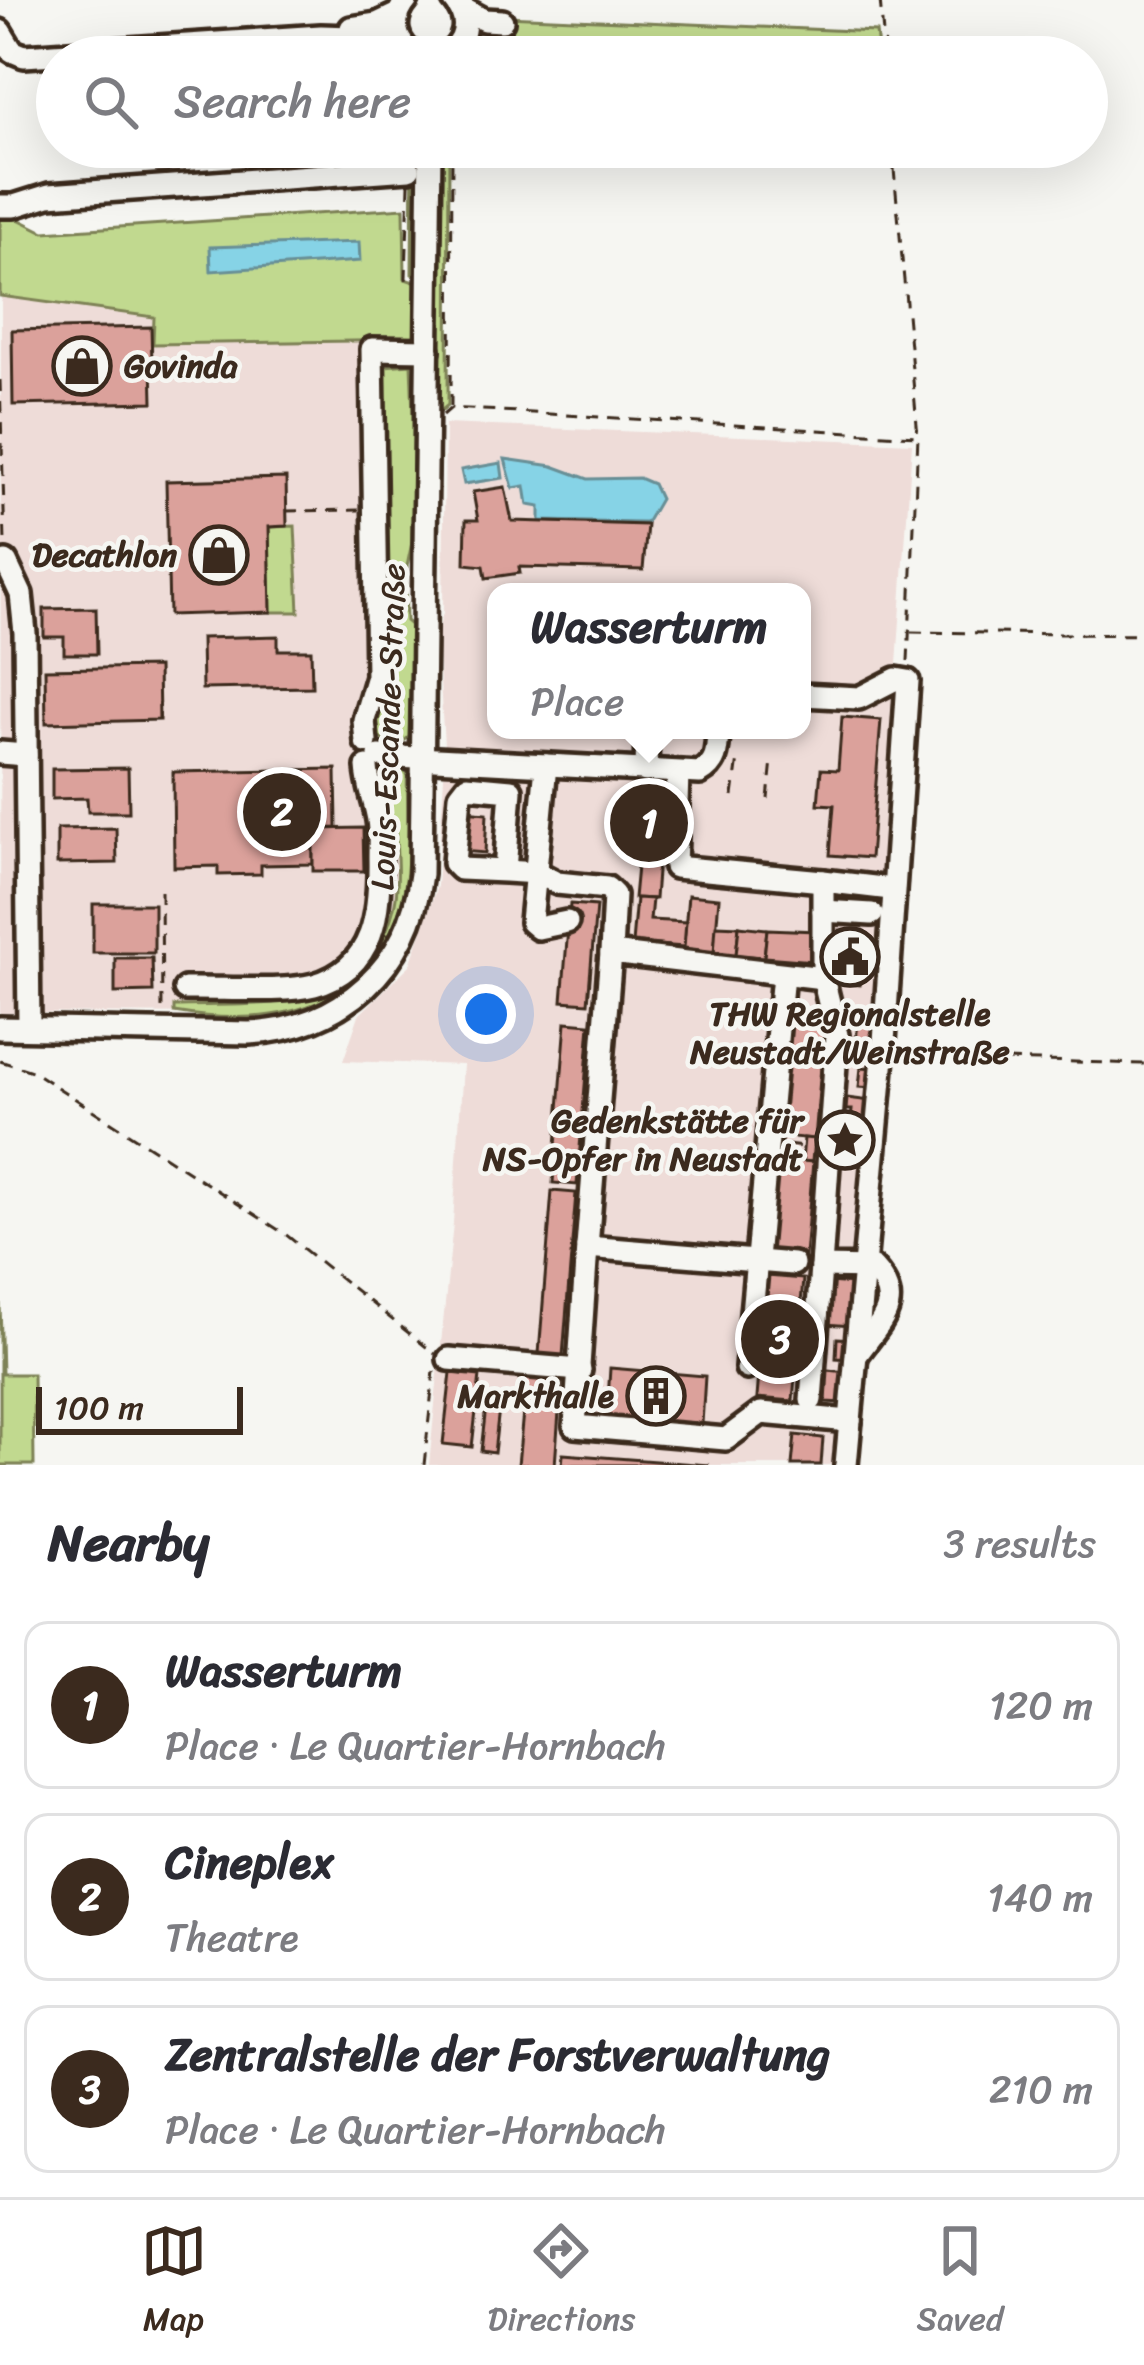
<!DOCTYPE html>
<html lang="en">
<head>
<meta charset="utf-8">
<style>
  :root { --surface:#fff; --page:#f7f7f7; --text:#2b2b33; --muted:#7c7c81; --line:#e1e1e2; --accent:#3b2a1e }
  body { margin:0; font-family:Sriracha,sans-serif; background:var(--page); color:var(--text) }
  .scale { position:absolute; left:36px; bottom:30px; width:207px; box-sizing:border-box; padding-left:12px; border:6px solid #3b2a1e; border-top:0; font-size:33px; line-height:42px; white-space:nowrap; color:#3b2a1e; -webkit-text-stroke:9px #f6f6f2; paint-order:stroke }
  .you { position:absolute; left:486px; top:1014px; width:42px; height:42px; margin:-30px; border:9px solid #fff; border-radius:50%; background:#1a73e8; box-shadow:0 0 0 18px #1a73e833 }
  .badge { display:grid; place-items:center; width:78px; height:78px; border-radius:50%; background:var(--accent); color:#fff; font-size:39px; font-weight:700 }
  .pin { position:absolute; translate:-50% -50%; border:6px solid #fff; box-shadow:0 3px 12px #0006 }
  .popup { position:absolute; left:487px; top:583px; width:324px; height:156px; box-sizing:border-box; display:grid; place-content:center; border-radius:24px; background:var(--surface); filter:drop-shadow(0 3px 9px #0005); font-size:39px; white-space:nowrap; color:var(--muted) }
  .popup b { font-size:45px; color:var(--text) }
  .popup::after { content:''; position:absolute; left:50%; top:100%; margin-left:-24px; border:24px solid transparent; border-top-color:var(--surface) }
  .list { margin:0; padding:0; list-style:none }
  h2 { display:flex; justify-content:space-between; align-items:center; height:156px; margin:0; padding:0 48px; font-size:51px }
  h2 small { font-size:39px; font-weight:400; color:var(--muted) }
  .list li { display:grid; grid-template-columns:78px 1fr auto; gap:36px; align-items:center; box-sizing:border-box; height:168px; margin:0 24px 24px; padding:0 24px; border:3px solid var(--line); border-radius:24px }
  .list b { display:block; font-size:45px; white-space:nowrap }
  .list p { margin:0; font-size:39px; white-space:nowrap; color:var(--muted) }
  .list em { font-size:39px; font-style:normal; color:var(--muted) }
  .icon { flex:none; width:66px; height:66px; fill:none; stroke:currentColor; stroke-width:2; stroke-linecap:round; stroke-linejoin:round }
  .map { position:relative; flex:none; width:1144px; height:1465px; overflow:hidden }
  .search { position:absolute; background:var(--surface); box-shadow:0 12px 48px #0002; left:36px; right:36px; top:36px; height:132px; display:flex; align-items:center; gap:30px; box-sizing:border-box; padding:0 42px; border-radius:66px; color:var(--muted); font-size:45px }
  .sheet { height:732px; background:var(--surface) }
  nav { display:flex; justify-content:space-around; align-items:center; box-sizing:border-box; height:168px; border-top:3px solid var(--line); background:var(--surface); font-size:33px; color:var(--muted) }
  nav a { display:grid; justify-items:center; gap:6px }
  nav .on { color:var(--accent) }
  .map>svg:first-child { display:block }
</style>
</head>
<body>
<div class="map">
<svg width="1144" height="1465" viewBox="0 0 1144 1465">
  <rect width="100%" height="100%" fill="#f6f6f2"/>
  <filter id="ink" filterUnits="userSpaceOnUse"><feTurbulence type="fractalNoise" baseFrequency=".00833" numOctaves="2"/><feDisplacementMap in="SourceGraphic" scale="24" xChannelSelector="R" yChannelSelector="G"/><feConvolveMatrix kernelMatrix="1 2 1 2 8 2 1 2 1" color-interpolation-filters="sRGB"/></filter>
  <g filter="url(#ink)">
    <g fill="#eedcd8" fill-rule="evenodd">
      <polygon points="1,296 154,317 154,344 369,341 369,680 359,717 361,772 401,775 398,906 370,963 318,1001 264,1014 0,1013"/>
      <path d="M445,424L912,443L896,679L889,1067L854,1465H429L453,1223L463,1065L343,1061L359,1015L410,965L437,886L445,761L437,634L443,613ZM496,592H802V730H496Z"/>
    </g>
    <g fill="#c1d98f" stroke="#7e8256" stroke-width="3">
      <polygon points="505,16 876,32 879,57 480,57 504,54"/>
      <polygon points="413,147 422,147 421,278 412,274"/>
      <polygon points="438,147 449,147 448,405 436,415"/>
      <polygon points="457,147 888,147 890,165 457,150"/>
      <polygon points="404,208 405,279 420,284 417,340 153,344 154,317 0,296 0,210 44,232"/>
      <path d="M411,364L417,518L405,576L406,621L414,628L409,737C396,748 386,745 375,733L373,721L379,374L384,366Z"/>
      <polygon points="295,526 299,612 271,612 269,527"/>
      <path d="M392,764L407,768C407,810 412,856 403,897C376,1010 274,1029 174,1012V1006C264,1003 370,1018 395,903C400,878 396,846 395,820L386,819L375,771Z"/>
      <polygon points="0,1301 2,1374 33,1374 34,1465 0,1465"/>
    </g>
    <g fill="#86d3e6" stroke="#688f96" stroke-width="3">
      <polygon points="359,242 360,261 211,271 210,247"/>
      <polygon points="505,459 553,466 588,479 639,478 653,484 660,499 646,523 540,521 540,507 528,505 525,486 513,488"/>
      <polygon points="501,463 503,478 464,484 461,470"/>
    </g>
    <g fill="#dba19b" stroke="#3b2a1e" stroke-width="3">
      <polygon points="151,327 153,402 13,405 12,330"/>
      <polygon points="286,478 287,526 269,527 271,612 169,615 166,481"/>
      <polygon points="505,487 512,521 647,525 643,570 519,567 520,573 486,578 484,566 465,564 466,520 478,520 473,492"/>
      <polygon points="96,608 97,654 64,654 64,637 44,637 44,609"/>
      <polygon points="278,636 278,650 311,650 312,687 202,689 201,638"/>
      <polygon points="158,667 159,720 46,723 45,669"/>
      <polygon points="842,717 881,720 870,858 830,855 834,805 818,804 821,769 838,770"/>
      <polygon points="128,768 129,812 88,812 87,798 52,799 52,769"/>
      <polygon points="336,769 337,828 313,829 313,864 261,865 261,874 218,875 218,866 174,867 173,772"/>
      <polygon points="464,811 487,813 485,853 461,851"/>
      <polygon points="641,813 659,814 657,834 639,832"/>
      <polygon points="116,828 117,863 57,864 57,829"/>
      <polygon points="363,828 364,871 313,871 313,829"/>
      <polygon points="638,856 658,858 655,899 634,898"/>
      <polygon points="688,895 719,898 714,955 683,953"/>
      <polygon points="636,898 652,899 650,920 686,922 684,947 632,943"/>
      <rect x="93" y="904" width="61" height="49"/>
      <polygon points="570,904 596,906 588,1003 562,1001"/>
      <polygon points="716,925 739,926 736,955 714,953"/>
      <polygon points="739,926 767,929 764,957 736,955"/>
      <polygon points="767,929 816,931 814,961 764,957"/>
      <polygon points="840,930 864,932 860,985 836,983"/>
      <polygon points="115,958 152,958 153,992 115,993"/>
      <polygon points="790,1015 825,1018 815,1139 779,1136"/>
      <polygon points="858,1020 878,1022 876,1055 855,1054"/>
      <polygon points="566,1022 590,1024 577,1185 553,1183"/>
      <polygon points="861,1067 874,1068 873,1088 859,1087"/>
      <polygon points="847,1098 871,1101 867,1142 849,1141 852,1110 846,1110"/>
      <polygon points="804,1138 814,1139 812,1162 802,1161"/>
      <polygon points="778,1159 813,1162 805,1256 770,1253"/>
      <polygon points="552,1191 576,1193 563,1356 539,1354"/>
      <polygon points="767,1276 803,1279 793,1401 757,1398"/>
      <polygon points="829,1282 854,1284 851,1326 826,1324"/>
      <polygon points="837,1338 852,1339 850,1359 836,1358"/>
      <polygon points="610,1368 705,1376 702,1424 607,1416"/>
      <polygon points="527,1369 562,1372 555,1465 518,1465"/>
      <polygon points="828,1370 846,1372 844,1403 826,1402"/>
      <polygon points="451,1373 480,1376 472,1447 443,1444"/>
      <polygon points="487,1397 500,1399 494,1453 481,1451"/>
      <polygon points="795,1435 823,1438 821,1465 792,1465"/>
      <polygon points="563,1454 709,1465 562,1465"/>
    </g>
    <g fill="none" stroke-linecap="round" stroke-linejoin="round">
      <g stroke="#3b2a1e" stroke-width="30">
        <g id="minor">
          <path d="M407,0C390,20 394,43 417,57"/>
          <polyline points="460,7 484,20 502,21"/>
          <polyline points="351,28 377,24 398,14"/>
          <polyline points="0,31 12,51 24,56 321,36 382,38 401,43"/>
          <path d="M444,57C467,43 471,20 454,0"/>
          <polyline points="0,206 14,206 49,195 409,169"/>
          <polyline points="6,562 21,594 25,633 29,1028"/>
          <polyline points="802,695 859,698 896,679 908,681 883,1057 846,1465"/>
          <polyline points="366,742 364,720 377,676 372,349 428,350"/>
          <polyline points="0,753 26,755"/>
          <path d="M379,756L700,773C718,763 717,749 718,730"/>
          <polyline points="546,765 531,922 538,928 567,922"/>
          <polyline points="646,771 647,730"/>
          <polyline points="678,773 675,867 823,881"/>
          <polyline points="505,871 460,869 454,863 460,795 467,786 511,790 505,871 538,873 557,883 607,888 614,895 611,953"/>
          <polyline points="823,911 872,914"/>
          <path d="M185,989C220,988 283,993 314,985C376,968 380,910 379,857C379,846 380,832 378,820C375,801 368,787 367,767"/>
          <path d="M0,1028L249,1033C342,1029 410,966 421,874L430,147"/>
          <polyline points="587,1247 575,1426 726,1439 761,1413 850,1421"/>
          <polyline points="793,1264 587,1247 611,953 823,978"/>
          <path d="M858,1353C881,1321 905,1303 873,1268L821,1267L837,1035L823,978V881L891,889"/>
          <polyline points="449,1359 580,1370"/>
          <polyline points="747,1368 783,974"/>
          <polyline points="811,1400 821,1267"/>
        </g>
      </g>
      <g stroke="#3b2a1e" stroke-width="3" stroke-dasharray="12 9" stroke-linecap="butt">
        <polyline points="880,0 885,57"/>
        <polyline points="478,57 490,49 501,49"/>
        <polyline points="892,147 918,436 908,661"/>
        <polyline points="409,184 406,278 410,288"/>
        <polyline points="0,380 5,542"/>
        <polyline points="451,406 452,147"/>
        <polyline points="443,415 451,408 916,436"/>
        <polyline points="286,511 359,510"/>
        <polyline points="911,632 1144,635"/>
        <polyline points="733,796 738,758"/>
        <polyline points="768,799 772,760"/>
        <polyline points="161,891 162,1011"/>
        <polyline points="902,1057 1144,1064"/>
        <polyline points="0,1061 32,1071 285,1234 435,1354"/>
        <polyline points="787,1145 804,1147"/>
        <polyline points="424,1465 434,1371"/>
      </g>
      <use href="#minor" stroke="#f6f6f2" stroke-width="21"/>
    </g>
  </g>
  <defs>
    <g id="shop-ring" transform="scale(3)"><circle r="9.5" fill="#f6f6f2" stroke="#3b2a1e" stroke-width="1.5"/><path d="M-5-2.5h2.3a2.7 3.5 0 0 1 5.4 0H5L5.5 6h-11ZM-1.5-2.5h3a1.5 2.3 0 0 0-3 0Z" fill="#3b2a1e"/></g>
    <g id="civic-ring" transform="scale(3)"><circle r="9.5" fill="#f6f6f2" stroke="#3b2a1e" stroke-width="1.5"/><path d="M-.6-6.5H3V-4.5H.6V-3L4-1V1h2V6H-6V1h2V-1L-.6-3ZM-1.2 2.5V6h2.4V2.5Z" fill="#3b2a1e"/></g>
    <g id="sight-ring" transform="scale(3)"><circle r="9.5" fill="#f6f6f2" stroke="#3b2a1e" stroke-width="1.5"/><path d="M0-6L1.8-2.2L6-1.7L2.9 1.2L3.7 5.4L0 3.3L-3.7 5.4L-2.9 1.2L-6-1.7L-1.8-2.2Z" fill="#3b2a1e"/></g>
    <g id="building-ring" transform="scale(3)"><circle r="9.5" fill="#f6f6f2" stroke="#3b2a1e" stroke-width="1.5"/><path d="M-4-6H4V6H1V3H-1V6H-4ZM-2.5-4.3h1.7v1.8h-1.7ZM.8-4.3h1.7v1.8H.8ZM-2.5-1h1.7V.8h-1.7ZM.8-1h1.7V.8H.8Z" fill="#3b2a1e"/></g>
  </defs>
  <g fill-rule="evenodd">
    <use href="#shop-ring" x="82" y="366"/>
    <use href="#shop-ring" x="219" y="555"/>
    <use href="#civic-ring" x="850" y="957"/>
    <use href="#sight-ring" x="845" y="1140"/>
    <use href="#building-ring" x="656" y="1396"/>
  </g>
  <g text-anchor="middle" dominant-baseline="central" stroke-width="9" stroke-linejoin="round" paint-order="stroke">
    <g font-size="33" font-weight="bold" fill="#3b2a1e" stroke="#f6f6f2" text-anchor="end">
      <text x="124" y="366" text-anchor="start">Govinda</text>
      <text x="177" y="555">Decathlon</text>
      <text x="850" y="1014" text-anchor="middle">THW Regionalstelle<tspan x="850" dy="38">Neustadt/Weinstraße</tspan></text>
      <text x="803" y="1121">Gedenkstätte für<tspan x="803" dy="38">NS-Opfer in Neustadt</tspan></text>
      <text x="614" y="1396">Markthalle</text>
    </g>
    <g font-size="33" fill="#3b2a1e" stroke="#f6f6f2">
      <text transform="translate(388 727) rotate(-88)">Louis-Escande-Straße</text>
    </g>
  </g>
</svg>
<div class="scale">100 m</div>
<div class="you"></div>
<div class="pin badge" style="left:649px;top:823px">1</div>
<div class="popup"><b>Wasserturm</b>Place</div>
<div class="pin badge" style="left:282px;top:812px">2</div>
<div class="pin badge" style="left:780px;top:1339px">3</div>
<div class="search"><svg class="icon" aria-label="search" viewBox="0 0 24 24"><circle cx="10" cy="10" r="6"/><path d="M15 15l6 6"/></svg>Search here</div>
</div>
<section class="sheet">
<h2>Nearby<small>3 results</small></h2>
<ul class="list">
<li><span class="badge">1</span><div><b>Wasserturm</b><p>Place · Le Quartier-Hornbach</p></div><em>120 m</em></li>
<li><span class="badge">2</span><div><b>Cineplex</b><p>Theatre</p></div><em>140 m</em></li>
<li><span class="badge">3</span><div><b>Zentralstelle der Forstverwaltung</b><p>Place · Le Quartier-Hornbach</p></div><em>210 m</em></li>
</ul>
</section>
<nav>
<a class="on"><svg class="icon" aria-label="map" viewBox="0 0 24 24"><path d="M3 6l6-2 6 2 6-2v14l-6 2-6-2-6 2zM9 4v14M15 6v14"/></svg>Map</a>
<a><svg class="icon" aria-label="directions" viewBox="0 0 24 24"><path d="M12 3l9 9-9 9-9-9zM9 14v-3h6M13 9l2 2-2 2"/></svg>Directions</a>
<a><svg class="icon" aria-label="saved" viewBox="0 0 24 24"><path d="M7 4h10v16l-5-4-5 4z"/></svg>Saved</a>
</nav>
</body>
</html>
